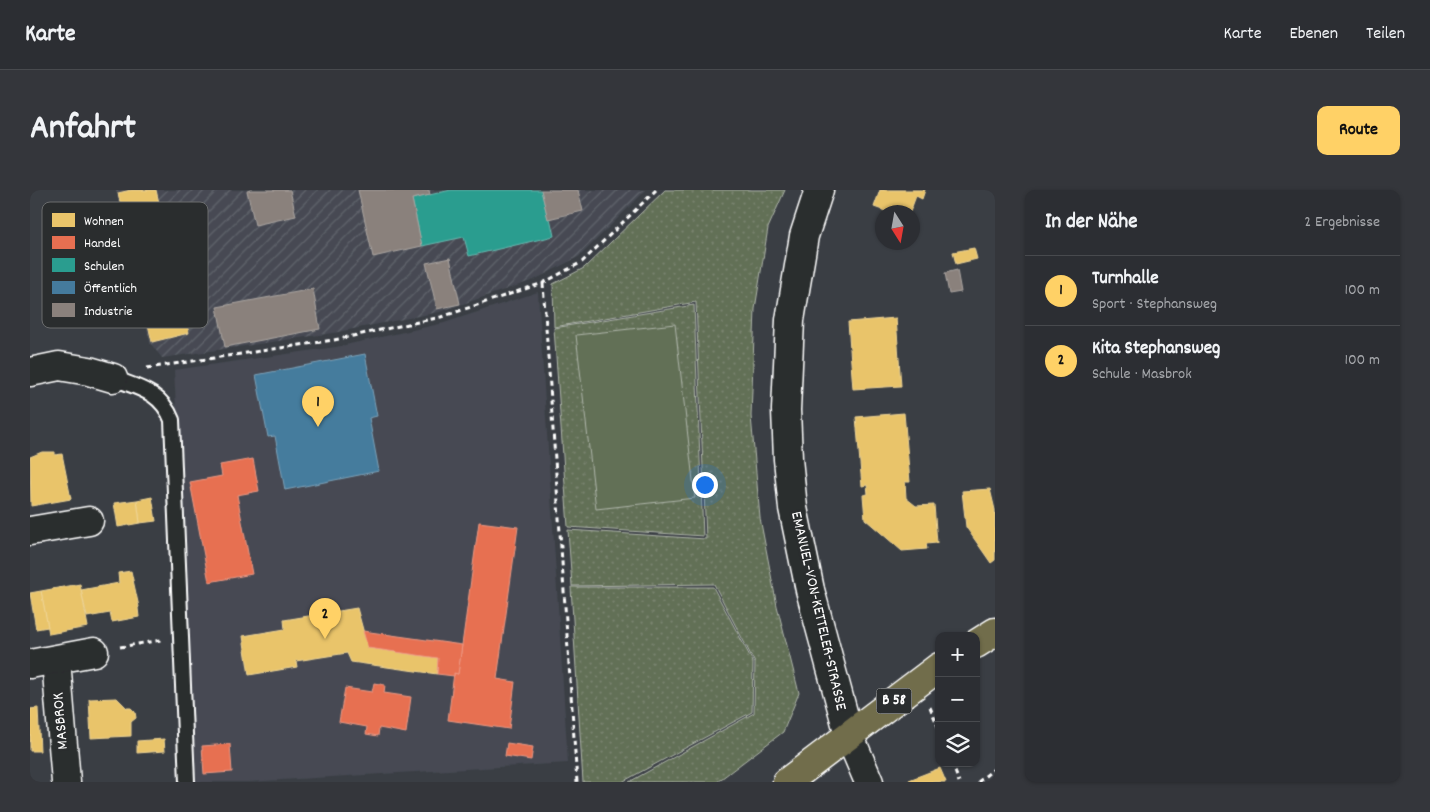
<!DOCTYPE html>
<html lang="de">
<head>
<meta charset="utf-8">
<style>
  :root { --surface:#2c2e33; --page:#34363b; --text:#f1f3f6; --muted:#a6a8ac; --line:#484a4e; --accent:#ffd166 }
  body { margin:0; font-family:Dekko,sans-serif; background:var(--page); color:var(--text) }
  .controls { position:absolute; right:15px; bottom:15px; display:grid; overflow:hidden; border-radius:10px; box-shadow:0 1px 4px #0004 }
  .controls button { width:45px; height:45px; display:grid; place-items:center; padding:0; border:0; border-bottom:1px solid var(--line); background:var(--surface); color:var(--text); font:25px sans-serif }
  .compass { position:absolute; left:845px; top:15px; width:45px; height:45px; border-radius:50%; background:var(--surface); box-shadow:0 1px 4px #0004; rotate:169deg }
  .you { position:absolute; left:674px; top:294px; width:18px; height:18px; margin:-12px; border:4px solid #fff; border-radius:50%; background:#1a73e8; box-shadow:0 0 0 8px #1a73e833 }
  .badge { display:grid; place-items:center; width:32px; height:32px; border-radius:50%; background:var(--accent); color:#111; font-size:16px; font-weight:700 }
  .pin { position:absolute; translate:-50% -41px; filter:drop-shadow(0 1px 2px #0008) }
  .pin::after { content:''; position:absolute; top:26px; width:18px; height:15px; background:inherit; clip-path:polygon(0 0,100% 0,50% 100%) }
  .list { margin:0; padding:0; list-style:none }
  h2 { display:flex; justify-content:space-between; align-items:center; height:65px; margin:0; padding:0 20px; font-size:21px }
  h2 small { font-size:16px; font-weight:400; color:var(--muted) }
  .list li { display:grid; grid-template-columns:32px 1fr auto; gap:15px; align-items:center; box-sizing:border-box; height:70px; padding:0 20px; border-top:1px solid var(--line) }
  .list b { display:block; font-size:19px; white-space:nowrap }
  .list p { margin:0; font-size:16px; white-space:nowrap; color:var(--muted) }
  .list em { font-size:16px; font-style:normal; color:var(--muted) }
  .icon { flex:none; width:28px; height:28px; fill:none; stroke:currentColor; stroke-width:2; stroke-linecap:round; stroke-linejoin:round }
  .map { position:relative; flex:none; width:965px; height:592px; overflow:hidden; border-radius:10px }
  header { display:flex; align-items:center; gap:30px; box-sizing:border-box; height:70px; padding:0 25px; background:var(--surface); border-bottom:1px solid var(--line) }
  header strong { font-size:24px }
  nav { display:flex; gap:28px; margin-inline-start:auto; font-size:18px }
  .intro { display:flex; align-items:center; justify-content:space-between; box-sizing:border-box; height:120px; padding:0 30px }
  h1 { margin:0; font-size:35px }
  .button { padding:12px 22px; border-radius:10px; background:var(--accent); color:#111; font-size:18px; font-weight:700 }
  main { display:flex; gap:30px; padding:0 30px }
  aside { flex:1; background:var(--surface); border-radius:10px; box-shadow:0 1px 4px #0004 }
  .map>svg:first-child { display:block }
</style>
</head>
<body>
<header>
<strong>Karte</strong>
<nav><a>Karte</a><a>Ebenen</a><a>Teilen</a></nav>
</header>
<div class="intro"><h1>Anfahrt</h1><a class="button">Route</a></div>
<main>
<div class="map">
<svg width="965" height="592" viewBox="0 0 965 592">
  <defs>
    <pattern id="industrial-furrows" width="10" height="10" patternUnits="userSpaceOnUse" patternTransform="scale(1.25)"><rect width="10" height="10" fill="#464a53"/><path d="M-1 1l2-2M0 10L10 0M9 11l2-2" fill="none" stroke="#62656d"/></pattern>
    <pattern id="grass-dots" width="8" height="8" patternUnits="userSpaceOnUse" patternTransform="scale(1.25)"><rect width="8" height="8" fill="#626f57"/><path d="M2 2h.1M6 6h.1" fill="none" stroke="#7a8570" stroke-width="1.8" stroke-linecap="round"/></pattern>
  </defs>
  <rect width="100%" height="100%" fill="#3a3e44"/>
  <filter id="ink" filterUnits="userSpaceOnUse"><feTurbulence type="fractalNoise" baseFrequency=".02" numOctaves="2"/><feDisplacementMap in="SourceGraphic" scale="10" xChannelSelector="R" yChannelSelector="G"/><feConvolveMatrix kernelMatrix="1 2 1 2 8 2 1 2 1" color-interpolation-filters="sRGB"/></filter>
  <g filter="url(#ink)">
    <polygon fill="#464a53" points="508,102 538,573 218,592 166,592 144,180 306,157 414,133"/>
    <polygon fill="url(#industrial-furrows)" points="86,0 616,0 550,66 504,90 409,122 303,143 132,168 120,153"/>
    <g fill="url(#grass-dots)" stroke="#b0b7ab">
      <polygon points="635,0 755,0 738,38 725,119 721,226 730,328 747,416 769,503 753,542 687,592 599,592 724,523 725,473 684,394 542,396 538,340 676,349 666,112 524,137 523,94 554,78"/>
      <polygon points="664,115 673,346 538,337 524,138"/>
      <polygon points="541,397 683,397 723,472 722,522 592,592 553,592"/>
    </g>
    <polygon fill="#626f57" stroke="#b0b7ab" points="645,134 665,308 566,319 546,145"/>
    <g fill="#e9c46a" stroke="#f0d697">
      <polygon points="101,0 126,0 159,143 122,152 88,3"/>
      <polygon points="850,0 895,0 892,9 886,6 880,22 858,22 844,17"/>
      <polygon points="944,58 947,69 926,74 923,62"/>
      <polygon points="63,100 69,131 34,138 27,107"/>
      <polygon points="866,128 871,196 823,199 818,132"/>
      <polygon points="874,223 880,292 875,292 876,308 886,316 904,315 907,353 896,354 897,359 872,361 835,329 833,305 838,304 837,295 832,296 826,227"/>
      <polygon points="12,262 25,262 25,265 32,264 41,309 1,316 0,267"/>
      <polygon points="960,299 965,320 965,370 961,373 936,337 932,301"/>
      <polygon points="122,307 126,331 110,333 107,310"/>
      <polygon points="107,310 110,333 88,337 84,313"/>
      <polygon points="101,381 109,417 108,418 109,427 82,432 80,423 57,427 51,400 89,393 88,383"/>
      <polygon points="50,394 58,437 19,444 11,401"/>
      <polygon points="11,401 18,437 6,439 0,403"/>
      <polygon points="327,418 338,458 408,468 407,484 321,472 317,463 266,471 267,477 219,485 213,446 255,439 254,430"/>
      <polygon points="87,508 97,518 101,518 105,522 106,528 101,532 101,546 61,548 59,509"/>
      <polygon points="8,518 10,561 0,561 0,519"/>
      <polygon points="134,549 135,561 107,563 107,551"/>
      <polygon points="910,578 916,592 880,592 879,590"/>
    </g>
    <g fill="#e76f51" stroke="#ee9a85">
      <polygon points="223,269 229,301 207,305 222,384 179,392 160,292 192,286 190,275"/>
      <polygon points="449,332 488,337 467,489 485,492 479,539 418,530 424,483 428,484"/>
      <polygon points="333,441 432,455 428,484 424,483 424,486 407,484 408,468 338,458"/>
      <polygon points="344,493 355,495 354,503 381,507 376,543 349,538 348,546 336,544 337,537 309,532 315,498 342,502"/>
      <polygon points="477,553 503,557 501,570 475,566"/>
      <polygon points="200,554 202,582 174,584 172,556"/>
    </g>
    <polygon fill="#2a9d8f" stroke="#6abab1" points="421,0 511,0 518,29 520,28 524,46 439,66 434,47 392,56 382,9"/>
    <polygon fill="#457b9d" stroke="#7da3ba" points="335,164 347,226 339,228 349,281 255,300 245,246 238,247 226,185"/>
    <g fill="#8a817c" stroke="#ada7a3">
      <polygon points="221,0 260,0 266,26 225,35 217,1"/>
      <polygon points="328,0 399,0 400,5 382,9 392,56 343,67"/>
      <polygon points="511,0 548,0 553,21 518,29"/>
      <polygon points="420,68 430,114 407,119 396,73"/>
      <polygon points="927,80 931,102 919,104 915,83"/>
      <polygon points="283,99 290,139 195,157 187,117"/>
    </g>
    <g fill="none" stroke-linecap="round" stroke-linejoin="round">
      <g stroke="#fff" stroke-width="18">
        <path id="lane" d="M83,188C109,198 131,202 142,230L157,592"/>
      </g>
      <g stroke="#fff" stroke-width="31">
        <g id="street">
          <polyline points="0,182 29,176 59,181 83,188"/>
          <polyline points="0,341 59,331"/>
          <polyline points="26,470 36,592"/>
          <polyline points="0,474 64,462"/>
          <polyline points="819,545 839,592"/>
        </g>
      </g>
      <g stroke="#fff" stroke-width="31">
        <polyline id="secondary" points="789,0 774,46 760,130 756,220 758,269 763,318 780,400 819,545"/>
      </g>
      <g stroke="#fff" stroke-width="31">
        <g id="primary">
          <polyline points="946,454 965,442"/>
          <polyline points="757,592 909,477"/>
        </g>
      </g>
      <g stroke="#fff" stroke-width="3" stroke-dasharray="5 4" stroke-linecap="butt">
        <polyline points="513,93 547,592"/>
        <polyline points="117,178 304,150 411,127 513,93 552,72 626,0"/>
        <polyline points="90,457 131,450"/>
        <polyline points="900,517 909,539"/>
        <polyline points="922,573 929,592"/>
        <polyline points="948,592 965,578"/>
      </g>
      <use href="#lane" stroke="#2a2d2e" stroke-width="14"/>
      <use href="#street" stroke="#2a2d2e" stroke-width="28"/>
      <use href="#secondary" stroke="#2a2d2e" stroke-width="28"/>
      <use href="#primary" stroke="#716d4b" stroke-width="28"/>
    </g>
  </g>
  <g text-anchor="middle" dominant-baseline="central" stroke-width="5" stroke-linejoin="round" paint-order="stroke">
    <rect fill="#2a2d2e" stroke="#bfc0c0" stroke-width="1" x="846.5" y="498.5" width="35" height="25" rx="4"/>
    <g font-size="15" font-weight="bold" fill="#fff">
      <text x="864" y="511">B 58</text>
    </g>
    <g font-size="16" fill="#fff" stroke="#2a2d2e">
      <text transform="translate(788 421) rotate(77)">EMANUEL-VON-KETTELER-STRASSE</text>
      <text transform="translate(31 531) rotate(-95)">MASBROK</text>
    </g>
  </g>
  <rect x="12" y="12" width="166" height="126" rx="8" fill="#2a2d2e" stroke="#6a6c6d" stroke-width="1"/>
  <rect x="22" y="23" width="23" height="14" fill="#e9c46a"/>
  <rect x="22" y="46" width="23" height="13" fill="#e76f51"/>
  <rect x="22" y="68" width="23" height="14" fill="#2a9d8f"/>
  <rect x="22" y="91" width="23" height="13" fill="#457b9d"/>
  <rect x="22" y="113" width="23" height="14" fill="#8a817c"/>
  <g font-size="14" fill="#fff">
    <text x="54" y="35">Wohnen</text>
    <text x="54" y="57">Handel</text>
    <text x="54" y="80">Schulen</text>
    <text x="54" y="102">Öffentlich</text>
    <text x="54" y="125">Industrie</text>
  </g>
</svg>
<div class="controls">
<button>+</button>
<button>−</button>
<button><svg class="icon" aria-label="layers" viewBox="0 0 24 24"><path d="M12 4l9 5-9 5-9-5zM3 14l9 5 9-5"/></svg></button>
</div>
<svg class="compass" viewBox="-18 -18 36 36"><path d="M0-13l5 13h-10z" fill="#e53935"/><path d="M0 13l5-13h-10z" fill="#a6a8ac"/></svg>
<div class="you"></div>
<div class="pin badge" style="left:288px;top:237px">1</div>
<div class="pin badge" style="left:295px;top:449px">2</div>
</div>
<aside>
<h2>In der Nähe<small>2 Ergebnisse</small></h2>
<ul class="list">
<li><span class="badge">1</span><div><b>Turnhalle</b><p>Sport · Stephansweg</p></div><em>100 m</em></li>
<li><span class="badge">2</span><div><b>Kita Stephansweg</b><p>Schule · Masbrok</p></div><em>100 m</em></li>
</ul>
</aside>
</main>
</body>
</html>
